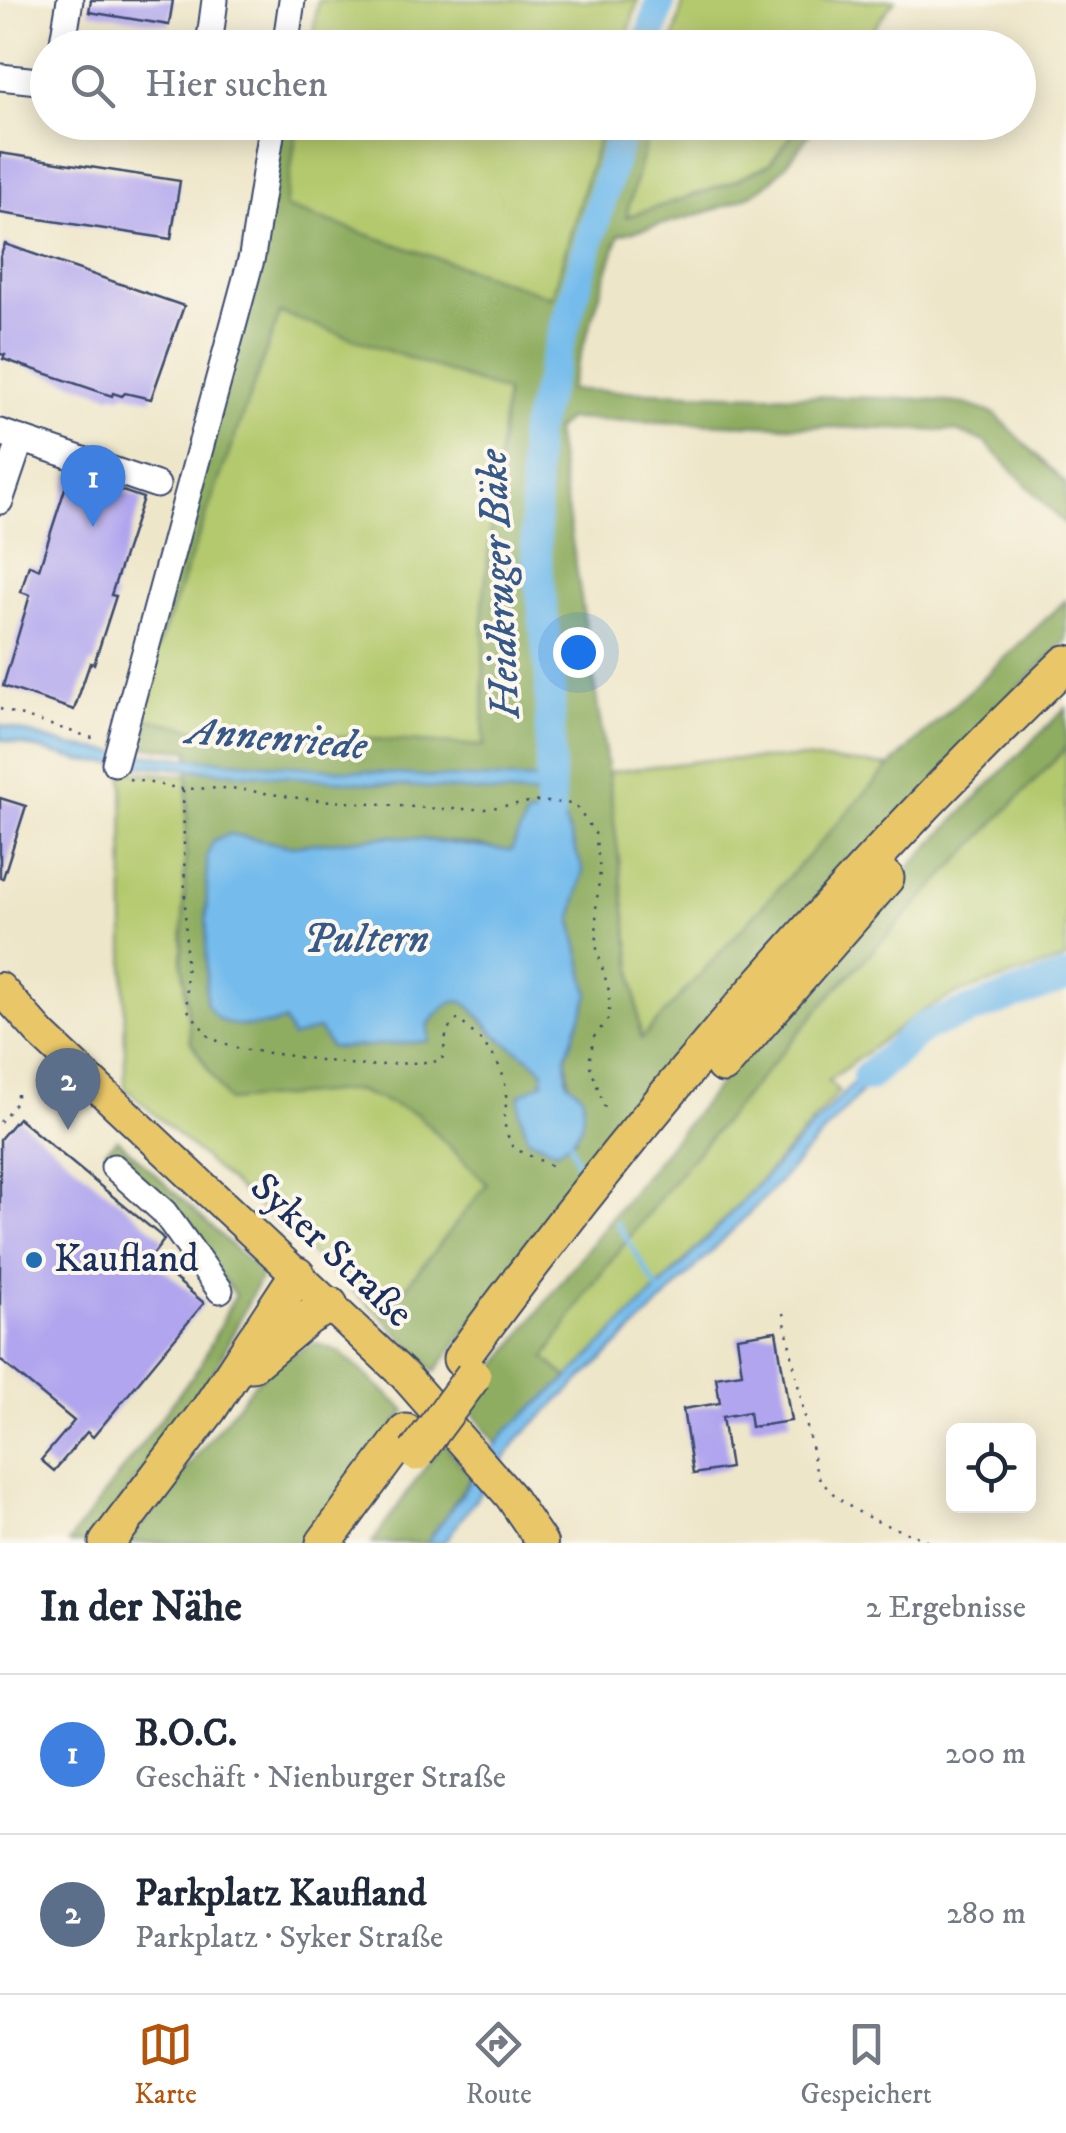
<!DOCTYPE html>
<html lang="de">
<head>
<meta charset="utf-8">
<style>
  :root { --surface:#fff; --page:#f2f2f3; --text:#1f2937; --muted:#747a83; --line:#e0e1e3; --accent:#b45309 }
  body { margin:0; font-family:"IM FELL DW Pica",serif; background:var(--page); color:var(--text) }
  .controls { position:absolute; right:30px; bottom:30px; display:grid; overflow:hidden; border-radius:15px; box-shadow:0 5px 25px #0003 }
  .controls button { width:90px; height:90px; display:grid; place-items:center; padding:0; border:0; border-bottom:2px solid var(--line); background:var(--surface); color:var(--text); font:50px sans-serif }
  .you { position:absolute; left:578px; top:652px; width:35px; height:35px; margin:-25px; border:8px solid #fff; border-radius:50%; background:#1a73e8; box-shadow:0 0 0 15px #1a73e833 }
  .badge { display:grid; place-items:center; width:65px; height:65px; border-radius:50%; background:var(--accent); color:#fff; font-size:32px; font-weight:700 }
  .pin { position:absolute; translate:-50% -82px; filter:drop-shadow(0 2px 5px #0008) }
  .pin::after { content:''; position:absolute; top:52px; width:35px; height:30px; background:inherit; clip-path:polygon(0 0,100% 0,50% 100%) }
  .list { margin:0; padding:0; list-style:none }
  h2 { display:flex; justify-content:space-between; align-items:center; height:130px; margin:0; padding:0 40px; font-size:42px }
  h2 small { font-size:32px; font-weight:400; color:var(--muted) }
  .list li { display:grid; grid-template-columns:65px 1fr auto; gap:30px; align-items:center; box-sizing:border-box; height:160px; padding:0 40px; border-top:2px solid var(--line) }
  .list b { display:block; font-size:38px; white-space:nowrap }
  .list p { margin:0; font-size:32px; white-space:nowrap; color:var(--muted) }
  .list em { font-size:32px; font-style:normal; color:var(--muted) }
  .icon { flex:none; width:55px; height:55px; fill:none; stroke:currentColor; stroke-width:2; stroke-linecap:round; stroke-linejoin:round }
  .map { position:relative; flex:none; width:1066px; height:1543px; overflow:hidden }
  .search { position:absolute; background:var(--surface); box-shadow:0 5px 25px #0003; left:30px; right:30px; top:30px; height:110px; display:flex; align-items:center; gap:25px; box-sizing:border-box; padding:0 35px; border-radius:55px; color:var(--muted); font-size:38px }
  .sheet { height:450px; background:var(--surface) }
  nav { display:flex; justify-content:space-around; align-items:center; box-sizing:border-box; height:140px; border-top:2px solid var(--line); background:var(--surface); font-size:28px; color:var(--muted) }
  nav a { display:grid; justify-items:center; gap:5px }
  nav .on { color:var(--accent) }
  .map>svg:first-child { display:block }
</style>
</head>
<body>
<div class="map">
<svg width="1066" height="1543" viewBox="0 0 1066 1543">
  <rect width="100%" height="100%" fill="#fbf7ec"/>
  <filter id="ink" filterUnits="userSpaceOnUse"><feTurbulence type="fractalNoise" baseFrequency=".01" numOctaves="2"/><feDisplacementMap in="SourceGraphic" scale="20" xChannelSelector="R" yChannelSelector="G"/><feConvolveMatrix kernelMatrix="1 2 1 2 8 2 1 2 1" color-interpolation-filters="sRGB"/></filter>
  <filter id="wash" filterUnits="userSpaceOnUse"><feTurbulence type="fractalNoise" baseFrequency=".0048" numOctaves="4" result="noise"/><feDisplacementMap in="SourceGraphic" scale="40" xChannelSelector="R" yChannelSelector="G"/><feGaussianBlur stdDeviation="2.25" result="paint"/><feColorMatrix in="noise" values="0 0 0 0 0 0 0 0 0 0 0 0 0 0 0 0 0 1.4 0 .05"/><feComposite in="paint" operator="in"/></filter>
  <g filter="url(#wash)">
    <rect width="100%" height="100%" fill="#eee6c9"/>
    <g fill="#b4c96d" stroke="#687c66" stroke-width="2.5">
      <polygon points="318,0 638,0 624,47 311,48"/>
      <polygon points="684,0 895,0 859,47 671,48"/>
      <polygon points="298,123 603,123 552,297 284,207"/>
      <polygon points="651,123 801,123 769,165 728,184 625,218"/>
      <polygon points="280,312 506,392 483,605 484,746 190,728 132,717"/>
      <path d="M1066,748V959L956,994L919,1013L828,1081L839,1091C754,1192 662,1285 568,1378L545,1358L587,1292L678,1175L835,990Z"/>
      <polygon points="801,758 890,766 641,1040 608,772 708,760"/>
      <polygon points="123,771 188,776 182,959 191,1042 228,1100 356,1090 417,1114 488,1184 382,1317 125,1088"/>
    </g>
    <g fill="#8fad60" stroke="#556e5f" stroke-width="2.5" fill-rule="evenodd">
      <path d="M275,123H298L285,207L552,297L603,123H621L539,406L544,409L626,123H651L626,217L728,184L769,165L801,123H817C802,144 787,167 767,184C738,209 657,225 619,235L569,390L919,399L965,404L995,414L1066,484V526L985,442L956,431L567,419L555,431L608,772L641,1039L890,766L1066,600V641L1019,687L564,1202L435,1372L382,1317L487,1184L417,1114L356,1090L228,1101L191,1042L187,1009L182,959L189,750L120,745ZM280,313L506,392L483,605L484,746L190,728L133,716ZM229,834L290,846L392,836L477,845L583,870L572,921L589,995L566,1056L576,1138L556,1151L536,1087L544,1082L543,1070C529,1056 513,1047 498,1036C467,1012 468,975 428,1025L429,1040L341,1048L330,1047L319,1028L292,1037L284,1021L206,1002L207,855Z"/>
      <path d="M1066,708V748L835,990L678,1175L587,1292L545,1358L568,1378L506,1432L496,1444L467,1405C597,1234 730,1063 875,904C937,837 1001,772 1066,708Z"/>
      <polygon points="117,1139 262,1274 208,1384 90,1543 68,1543 201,1364 235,1295 170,1209 106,1150"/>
      <polygon points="315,1343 340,1352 406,1411 301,1543 127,1543 255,1383 279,1360"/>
      <polygon points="443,1442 471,1477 427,1543 372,1543"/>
    </g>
    <g fill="#74bcec" stroke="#4876a5" stroke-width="2.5">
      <polygon points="0,725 71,746 123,753 436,777 551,780 551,797 83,761 0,739"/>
      <path d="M527,815L563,817L583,870L572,921L589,995L566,1056L567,1081L583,1096C584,1127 582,1135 556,1151L528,1138L520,1113V1095L543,1082V1070C530,1056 512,1049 498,1036C468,1009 464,979 428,1025L429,1041L341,1048L330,1047L319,1029L292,1038L284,1021C266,1027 232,1030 216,1017C214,1016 207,1004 206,1002L207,855L214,840L229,834L290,846L392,836L511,851Z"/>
      <polygon points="896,1048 885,1066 767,1195 638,1326 520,1437 444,1543 427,1543 505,1432 568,1378 685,1262 876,1059"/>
    </g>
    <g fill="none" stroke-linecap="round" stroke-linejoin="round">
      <g stroke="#74bcec" stroke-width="5">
        <polyline points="570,1142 579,1168"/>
        <polyline points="617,1223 660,1293"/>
      </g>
      <g stroke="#74bcec" stroke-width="30">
        <polyline points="647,48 661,0"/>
        <polyline points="550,815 550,677 536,548 533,436 624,122"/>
        <polyline points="867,1077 924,1027 1066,977"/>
      </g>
    </g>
    <g id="blocks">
      <g fill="#b0a5ee">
        <polygon points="91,0 173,0 169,25 89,12"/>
        <polygon points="0,153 180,181 171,239 0,213"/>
        <polygon points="5,244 184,306 151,399 125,393 122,396 113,393 112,396 3,359 5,355 0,354 0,257"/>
        <polygon points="70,473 143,498 111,595 116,596 94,664 90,663 74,710 3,686 30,595 21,592 25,578 29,565 39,569"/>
        <polygon points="0,798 26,806 3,878 0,878"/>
        <polygon points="18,1118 161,1236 164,1240 150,1258 204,1303 93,1437 87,1432 54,1471 41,1460 74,1421 0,1360 0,1139"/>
        <polygon points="776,1331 791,1421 751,1427 749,1412 722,1417 730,1468 693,1474 683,1409 720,1403 716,1377 742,1373 737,1337"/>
      </g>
    </g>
  </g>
  <g filter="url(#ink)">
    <use href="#blocks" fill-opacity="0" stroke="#3b4a6e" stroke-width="2.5"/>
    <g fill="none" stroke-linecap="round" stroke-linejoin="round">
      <g stroke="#3b4a6e" stroke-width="29">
        <g id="minor">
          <polyline points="62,48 70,0"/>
          <polyline points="204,48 210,38 215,0"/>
          <polyline points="285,48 292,0"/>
          <polyline points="0,77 38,81 48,78"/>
          <polyline points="0,432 157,485"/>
          <polyline points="0,501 21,439"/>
          <polyline points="115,763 252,256 273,122"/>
          <polyline points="114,1167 164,1212 220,1290"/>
        </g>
      </g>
      <g stroke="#3b4a6e" stroke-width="34">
        <polyline id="major" points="0,988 44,1037 404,1375 510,1496 542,1543"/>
      </g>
      <g stroke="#3b4a6e" stroke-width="39">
        <g id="highway">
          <polyline points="723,1065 886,878"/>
          <path d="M461,1359C643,1110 844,877 1066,663"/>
          <polyline points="252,1364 308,1317 330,1305"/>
          <polyline points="107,1543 209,1409 297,1275"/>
          <polyline points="324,1543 406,1432"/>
        </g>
      </g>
      <g stroke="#3b4a6e" stroke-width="2.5" stroke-dasharray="2.5 8" stroke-linecap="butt">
        <polyline points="0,709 99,740"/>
        <polyline points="129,779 183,789 231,788 305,799 439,809 485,809 535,801 574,804 595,833 600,871 596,909 597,950 609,991 609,1018 594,1037 589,1063 606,1111"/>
        <path d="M183,790L187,1009L210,1038L240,1049L364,1066L442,1061L447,1030L458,1019C480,1039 505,1061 506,1093C507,1121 499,1118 513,1148L554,1167"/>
        <polyline points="0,1122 17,1101 17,1091"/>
        <path d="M783,1313L817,1475C846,1516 889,1525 934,1543"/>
      </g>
      <use href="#minor" stroke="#fff" stroke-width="25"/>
      <use href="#major" stroke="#e9c769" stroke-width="30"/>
      <use href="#highway" stroke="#e9c769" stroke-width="35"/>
      <g stroke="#3b4a6e" stroke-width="39" stroke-linecap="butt">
        <polyline id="highway-bridge" points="416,1453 473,1376"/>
      </g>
      <use href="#highway-bridge" stroke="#e9c769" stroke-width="35"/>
    </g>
  </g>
  <circle fill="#1f6fb2" stroke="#fbf7ec" stroke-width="4" cx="34" cy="1260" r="10"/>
  <g text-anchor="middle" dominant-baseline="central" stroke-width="8" stroke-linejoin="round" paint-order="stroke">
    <g font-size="40" fill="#1b2f5e" stroke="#fbf7ec">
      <text transform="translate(331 1251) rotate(43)">Syker Straße</text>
    </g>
    <g font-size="40" fill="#1b2f5e" stroke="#fbf7ec" text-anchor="start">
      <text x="54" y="1260">Kaufland</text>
    </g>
    <g font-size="42" font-style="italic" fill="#365989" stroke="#fbf7ec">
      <text transform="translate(500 584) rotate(-93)">Heidkruger Bäke</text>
      <text transform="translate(277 739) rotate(5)">Annenriede</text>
      <text x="366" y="940">Pultern</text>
    </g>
  </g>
</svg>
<div class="controls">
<button><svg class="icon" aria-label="locate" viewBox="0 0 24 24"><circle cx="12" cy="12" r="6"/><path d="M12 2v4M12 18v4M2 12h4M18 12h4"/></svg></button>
</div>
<div class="you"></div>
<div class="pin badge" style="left:93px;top:527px;background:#3f7fe0">1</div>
<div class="pin badge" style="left:68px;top:1130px;background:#5c6f8a">2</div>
<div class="search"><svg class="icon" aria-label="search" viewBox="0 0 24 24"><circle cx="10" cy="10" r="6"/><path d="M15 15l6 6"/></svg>Hier suchen</div>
</div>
<section class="sheet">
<h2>In der Nähe<small>2 Ergebnisse</small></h2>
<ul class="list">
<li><span class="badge" style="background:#3f7fe0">1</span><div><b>B.O.C.</b><p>Geschäft · Nienburger Straße</p></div><em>200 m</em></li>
<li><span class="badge" style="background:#5c6f8a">2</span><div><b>Parkplatz Kaufland</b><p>Parkplatz · Syker Straße</p></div><em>280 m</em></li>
</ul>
</section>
<nav>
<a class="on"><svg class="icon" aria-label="map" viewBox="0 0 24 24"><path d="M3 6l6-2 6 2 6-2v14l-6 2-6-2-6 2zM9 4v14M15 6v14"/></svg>Karte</a>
<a><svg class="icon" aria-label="directions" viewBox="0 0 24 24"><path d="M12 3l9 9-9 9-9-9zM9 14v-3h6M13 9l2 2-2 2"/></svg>Route</a>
<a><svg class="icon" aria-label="saved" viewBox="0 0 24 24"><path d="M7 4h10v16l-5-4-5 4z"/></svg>Gespeichert</a>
</nav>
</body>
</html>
